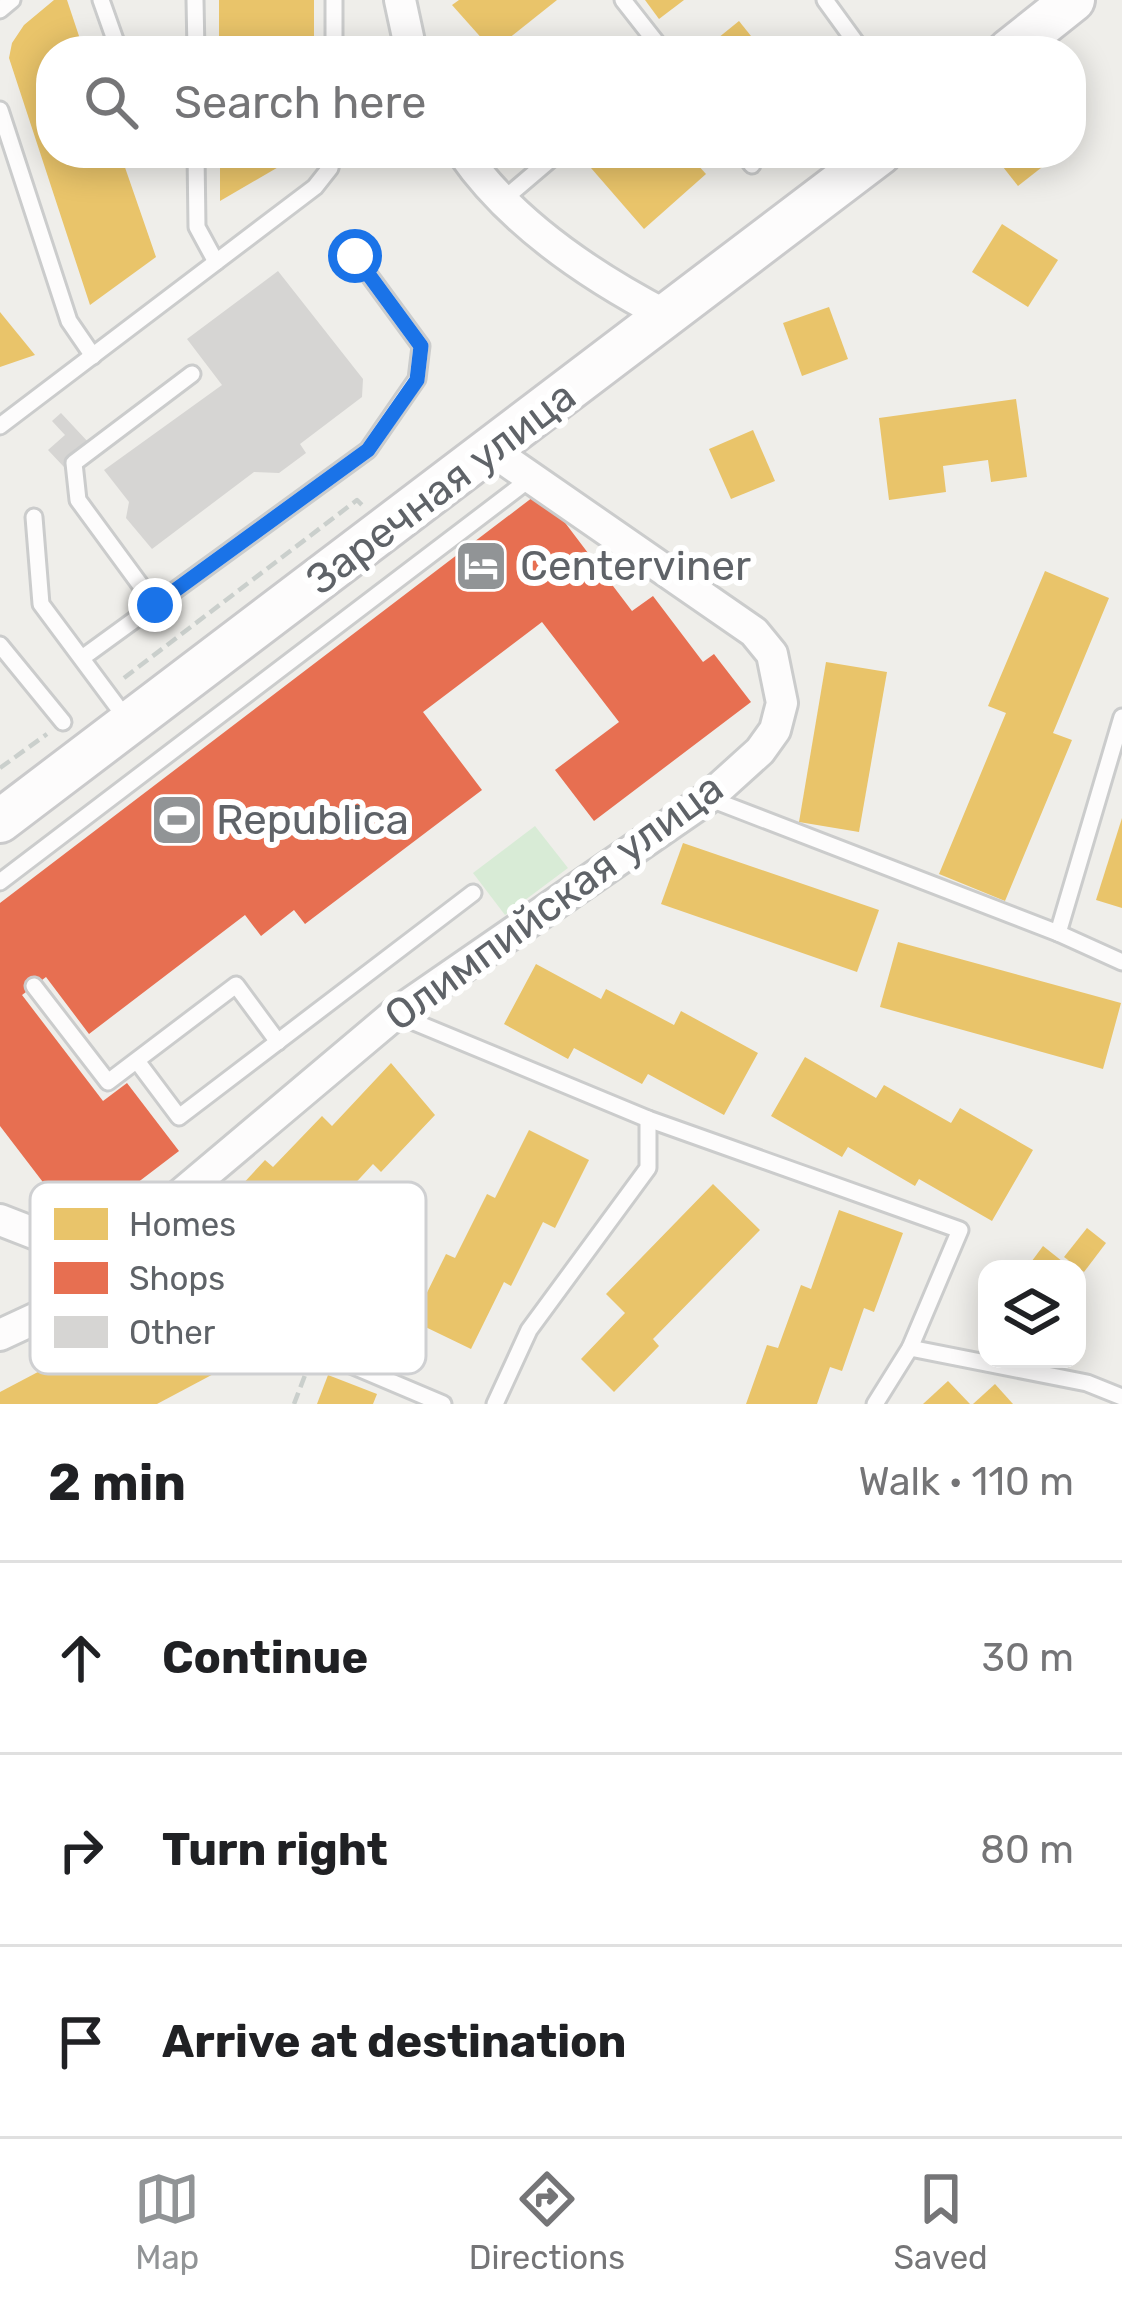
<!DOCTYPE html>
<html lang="en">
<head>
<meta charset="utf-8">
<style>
  :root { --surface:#fff; --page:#f2f2f2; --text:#202124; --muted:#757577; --line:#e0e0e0; --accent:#919496 }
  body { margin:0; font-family:Rubik,sans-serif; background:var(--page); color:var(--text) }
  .controls { position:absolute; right:36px; bottom:36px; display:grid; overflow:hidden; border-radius:24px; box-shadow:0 6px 30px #0003 }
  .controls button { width:108px; height:108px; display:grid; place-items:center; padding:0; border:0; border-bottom:3px solid var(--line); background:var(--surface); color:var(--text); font:60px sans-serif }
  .stop { position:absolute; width:36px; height:36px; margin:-27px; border:9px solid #1a73e8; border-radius:50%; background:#fff }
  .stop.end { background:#1a73e8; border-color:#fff; box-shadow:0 3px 12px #0008 }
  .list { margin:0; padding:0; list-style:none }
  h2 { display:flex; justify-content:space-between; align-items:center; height:156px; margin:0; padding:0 48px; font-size:51px }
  h2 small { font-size:39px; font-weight:400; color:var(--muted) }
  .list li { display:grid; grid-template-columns:78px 1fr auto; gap:36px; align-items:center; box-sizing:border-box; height:192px; padding:0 48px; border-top:3px solid var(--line) }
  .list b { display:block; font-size:45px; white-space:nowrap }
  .list em { font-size:39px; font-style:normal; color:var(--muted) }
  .icon { flex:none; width:66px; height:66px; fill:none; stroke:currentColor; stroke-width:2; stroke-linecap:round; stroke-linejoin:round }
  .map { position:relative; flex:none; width:1122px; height:1404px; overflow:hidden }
  .search { position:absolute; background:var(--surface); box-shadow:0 6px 30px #0003; left:36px; right:36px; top:36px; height:132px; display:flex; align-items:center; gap:30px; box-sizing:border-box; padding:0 42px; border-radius:48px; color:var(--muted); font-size:45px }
  .sheet { height:732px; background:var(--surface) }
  nav { display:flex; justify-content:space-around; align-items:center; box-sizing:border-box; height:168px; border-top:3px solid var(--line); background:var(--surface); font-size:33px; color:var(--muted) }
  nav a { display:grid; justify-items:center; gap:6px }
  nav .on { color:var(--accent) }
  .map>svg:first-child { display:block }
</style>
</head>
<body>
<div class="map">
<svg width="1122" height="1404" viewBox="0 0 1122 1404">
  <rect width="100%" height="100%" fill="#efeeea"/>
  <polygon fill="#d8ebd6" points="535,826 568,868 505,915 473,873"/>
  <g fill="#e9c46a">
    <polygon points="54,0 67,0 84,51 51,51 51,153 120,153 156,257 90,305 9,58 12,43 24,25"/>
    <rect x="219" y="0" width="95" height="51"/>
    <polygon points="459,0 557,0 493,51 452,5"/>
    <polygon points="645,0 684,0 659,19"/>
    <polygon points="739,21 763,51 702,51"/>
    <polygon points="220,153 287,153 287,162 220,201"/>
    <polygon points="608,153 687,153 706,174 644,229 591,168"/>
    <polygon points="992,153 1060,153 1018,186"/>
    <polygon points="1002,224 1058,260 1028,307 972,272"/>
    <polygon points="829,307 848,359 802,376 783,323"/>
    <polygon points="0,312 35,355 0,367"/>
    <polygon points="1016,399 1027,477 991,482 988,460 943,466 946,492 889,500 879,418"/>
    <polygon points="753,430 775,481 731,499 709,449"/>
    <polygon points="1045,571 1109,598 1053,733 1072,740 1005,901 939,874 1006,713 988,706"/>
    <polygon points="826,662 887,672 859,832 799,822"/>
    <polygon points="1122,818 1122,908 1096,900"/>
    <polygon points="683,843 879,910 857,972 661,904"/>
    <polygon points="898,942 1121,1003 1103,1069 880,1007"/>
    <polygon points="536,964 601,999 606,989 674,1025 681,1011 758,1053 724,1115 648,1074 642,1084 574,1048 568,1059 504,1024"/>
    <polygon points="805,1057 876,1098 884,1085 951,1123 960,1108 1033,1150 992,1221 919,1179 915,1186 848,1147 842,1157 771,1116"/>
    <polygon points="391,1063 435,1115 381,1172 373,1164 325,1216 316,1207 265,1262 214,1215 265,1160 273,1167 322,1116 332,1126"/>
    <polygon points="529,1130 589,1160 555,1228 543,1222 511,1286 504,1282 471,1349 413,1321 446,1254 455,1258 487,1194 495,1198"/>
    <polygon points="713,1184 760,1230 653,1339 659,1346 614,1392 581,1359 625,1313 606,1294"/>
    <polygon points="839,1210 903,1233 874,1312 864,1308 842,1371 830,1367 817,1404 746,1404 767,1345 778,1348 801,1285 811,1289"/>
    <polygon points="1087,1228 1106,1243 1084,1272 1064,1257"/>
    <polygon points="1043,1246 1072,1269 1026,1269"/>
    <polygon points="182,1296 221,1370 157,1404 0,1404 0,1392"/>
    <polygon points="328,1375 377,1394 373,1404 317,1404"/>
    <polygon points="948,1381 970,1404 923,1404"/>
    <polygon points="995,1384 1013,1404 973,1404"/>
  </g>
  <polygon fill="#e76f51" points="541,491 632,611 653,596 703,662 714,654 751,702 594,821 555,770 619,722 542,622 423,712 482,790 305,924 294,910 261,936 245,915 89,1034 46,977 22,995 103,1101 127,1083 179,1151 78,1228 0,1126 0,903"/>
  <g fill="#d6d5d3">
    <polygon points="278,271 363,379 362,397 300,444 306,453 279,473 254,472 152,549 126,518 129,502 104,470 222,385 187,339"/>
    <polygon points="61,413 89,443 64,467 48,450 65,435 52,421"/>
  </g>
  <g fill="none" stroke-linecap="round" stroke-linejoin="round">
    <g stroke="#cbcccc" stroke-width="21">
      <g id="service">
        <polyline points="101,0 119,51"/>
        <polyline points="195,0 196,51"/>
        <polyline points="334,0 334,51"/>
        <polyline points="623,0 663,51"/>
        <polyline points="825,0 862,51"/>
        <polyline points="0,10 12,0"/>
        <polyline points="0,110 69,321 93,356"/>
        <polyline points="196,153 197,227 216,262"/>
        <polyline points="743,153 752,165"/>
        <polyline points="504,199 558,153"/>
        <polyline points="0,426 315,187 330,168 333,153"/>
        <polyline points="34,517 41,604 128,721"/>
        <polyline points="155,605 78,500 74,463 192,374"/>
        <polyline points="0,645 63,722"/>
        <polyline points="82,658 368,450 417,379 421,346 355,256"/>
        <polyline points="708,798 1058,933 1122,717"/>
        <polyline points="0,882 531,478"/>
        <polyline points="1058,933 1122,962"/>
        <polyline points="34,986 108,1082 236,985 278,1042"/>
        <polyline points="395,1014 648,1119 960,1230 910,1348 875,1404"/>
        <polyline points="137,1061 179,1117 473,893"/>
        <polyline points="103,1260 443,1404"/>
        <polyline points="910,1348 1087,1383 1122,1397"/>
        <polyline points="495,1404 529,1330 648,1168 648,1119"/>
      </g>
    </g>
    <g stroke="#cbcccc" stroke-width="36">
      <g id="minor">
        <polyline points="400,0 411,51"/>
        <path d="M463,153C512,224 592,277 667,316"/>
        <polyline points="0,1220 103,1260"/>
        <polyline points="0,1335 71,1302 103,1260 395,1014 708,798 760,751 775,730 782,703 772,654 754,632 491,450"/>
      </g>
    </g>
    <g stroke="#cacacb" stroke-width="48">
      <g id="secondary">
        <polyline points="1009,51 1073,0"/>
        <polyline points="0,821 880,153"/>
      </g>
    </g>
    <g stroke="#cacfcc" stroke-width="4.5" stroke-dasharray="12 6" stroke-linecap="butt">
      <polyline points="124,678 357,500 362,505"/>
      <polyline points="0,768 47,734"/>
      <polyline points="294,1404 307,1370"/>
    </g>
    <use href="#service" stroke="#fdfcfc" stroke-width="15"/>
    <use href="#minor" stroke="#fdfcfc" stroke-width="30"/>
    <use href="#secondary" stroke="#fdfcfc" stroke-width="42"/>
  </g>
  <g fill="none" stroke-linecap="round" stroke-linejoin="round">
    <polyline stroke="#1a73e8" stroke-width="15" points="155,605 368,450 417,380 421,346 355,256"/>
  </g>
  <defs>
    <g id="hotel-square" transform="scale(2.7)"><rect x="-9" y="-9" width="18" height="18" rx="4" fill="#919496" stroke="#fff"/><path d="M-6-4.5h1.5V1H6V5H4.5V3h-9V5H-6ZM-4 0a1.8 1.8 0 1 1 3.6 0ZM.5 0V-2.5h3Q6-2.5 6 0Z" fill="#fff"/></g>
    <g id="stadium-square" transform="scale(2.7)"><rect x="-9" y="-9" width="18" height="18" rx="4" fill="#919496" stroke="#fff"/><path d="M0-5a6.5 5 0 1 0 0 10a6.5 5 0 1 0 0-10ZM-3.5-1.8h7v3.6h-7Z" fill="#fff"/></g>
  </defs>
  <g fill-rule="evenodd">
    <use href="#hotel-square" x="481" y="566"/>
    <use href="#stadium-square" x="177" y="820"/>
  </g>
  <g text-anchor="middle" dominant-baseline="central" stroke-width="12" stroke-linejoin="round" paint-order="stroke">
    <g font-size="42" fill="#5f6368" stroke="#fff">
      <text transform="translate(441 488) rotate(-37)">Заречная улица</text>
      <text transform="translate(554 902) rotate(-36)">Олимпийская улица</text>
    </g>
    <g font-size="42" fill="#5f6368" stroke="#fff" text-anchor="start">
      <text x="520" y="566">Centerviner</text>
      <text x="216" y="820">Republica</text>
    </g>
  </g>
  <rect x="30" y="1182" width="396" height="192" rx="18" fill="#fff" stroke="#cfd0d2" stroke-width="3"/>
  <rect x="54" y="1208" width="54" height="32" fill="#e9c46a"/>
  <rect x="54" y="1262" width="54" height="32" fill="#e76f51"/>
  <rect x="54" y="1316" width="54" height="32" fill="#d6d5d3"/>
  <g font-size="33" fill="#5f6368">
    <text x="129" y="1236">Homes</text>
    <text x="129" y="1290">Shops</text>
    <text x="129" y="1344">Other</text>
  </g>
</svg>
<div class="controls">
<button><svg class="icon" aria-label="layers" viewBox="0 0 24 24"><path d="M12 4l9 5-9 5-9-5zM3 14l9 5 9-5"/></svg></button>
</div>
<div class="stop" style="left:355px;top:256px"></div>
<div class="stop end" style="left:155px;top:605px"></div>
<div class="search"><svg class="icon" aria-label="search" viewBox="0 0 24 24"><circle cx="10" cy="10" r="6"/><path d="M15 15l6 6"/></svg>Search here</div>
</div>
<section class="sheet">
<h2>2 min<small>Walk · 110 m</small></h2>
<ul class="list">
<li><svg class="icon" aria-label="ahead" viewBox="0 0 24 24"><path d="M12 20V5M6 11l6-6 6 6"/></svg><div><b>Continue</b></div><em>30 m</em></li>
<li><svg class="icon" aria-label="right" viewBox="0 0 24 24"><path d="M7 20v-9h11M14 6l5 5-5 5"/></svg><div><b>Turn right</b></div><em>80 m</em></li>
<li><svg class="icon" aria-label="arrive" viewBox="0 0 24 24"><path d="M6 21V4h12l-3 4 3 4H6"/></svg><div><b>Arrive at destination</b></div></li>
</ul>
</section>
<nav>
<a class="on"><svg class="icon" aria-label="map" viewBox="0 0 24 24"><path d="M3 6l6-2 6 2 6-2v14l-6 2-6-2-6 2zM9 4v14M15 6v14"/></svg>Map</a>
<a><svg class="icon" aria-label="directions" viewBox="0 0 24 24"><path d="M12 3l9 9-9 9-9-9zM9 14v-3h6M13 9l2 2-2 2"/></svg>Directions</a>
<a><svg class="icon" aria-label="saved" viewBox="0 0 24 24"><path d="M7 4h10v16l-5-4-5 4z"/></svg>Saved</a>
</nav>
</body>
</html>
